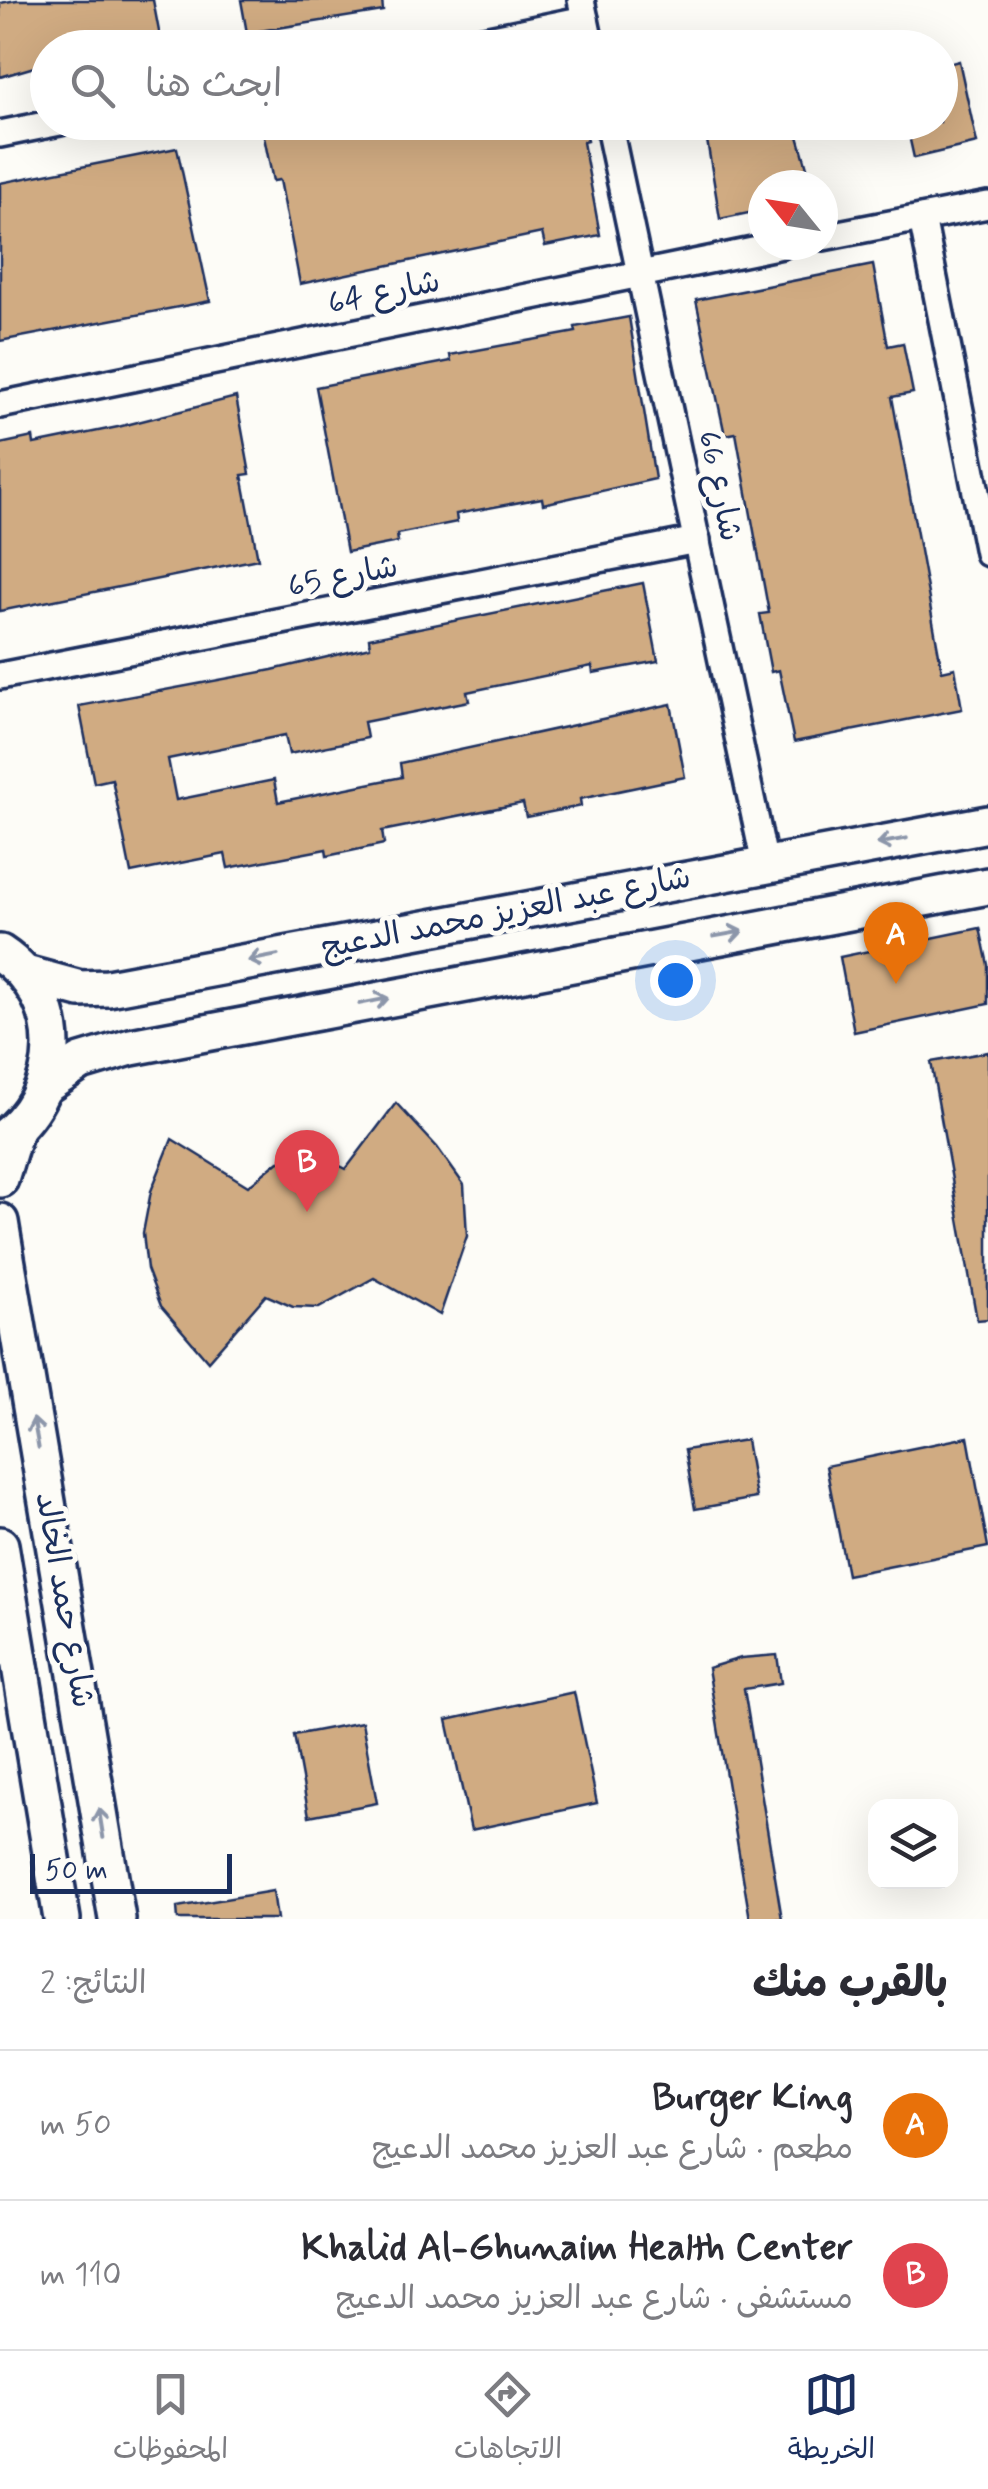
<!DOCTYPE html>
<html lang="ar">
<head>
<meta charset="utf-8">
<style>
  :root { --surface:#fff; --page:#f2f2f3; --text:#2b2b33; --muted:#7c7c81; --line:#e1e1e2; --accent:#1b2f5e }
  body { margin:0; font-family:Mynerve,"Playpen Sans Arabic",sans-serif; background:var(--page); color:var(--text); direction:rtl }
  .controls { position:absolute; right:30px; bottom:30px; display:grid; overflow:hidden; border-radius:20px; box-shadow:0 10px 40px #0002 }
  .controls button { width:90px; height:90px; display:grid; place-items:center; padding:0; border:0; border-bottom:2px solid var(--line); background:var(--surface); color:var(--text); font:50px sans-serif }
  .compass { position:absolute; left:748px; top:170px; width:90px; height:90px; border-radius:50%; background:var(--surface); box-shadow:0 10px 40px #0002; rotate:300deg }
  .scale { position:absolute; left:30px; bottom:25px; width:202px; box-sizing:border-box; padding-left:10px; border:5px solid #1b2f5e; border-top:0; font-size:28px; line-height:35px; white-space:nowrap; color:#1b2f5e; -webkit-text-stroke:8px #fdfcf7; paint-order:stroke }
  .you { position:absolute; left:675px; top:980px; width:35px; height:35px; margin:-25px; border:8px solid #fff; border-radius:50%; background:#1a73e8; box-shadow:0 0 0 15px #1a73e833 }
  .badge { display:grid; place-items:center; width:65px; height:65px; border-radius:50%; background:var(--accent); color:#fff; font-size:32px; font-weight:700 }
  .pin { position:absolute; translate:-50% -82px; filter:drop-shadow(0 2px 5px #0008) }
  .pin::after { content:''; position:absolute; top:52px; width:35px; height:30px; background:inherit; clip-path:polygon(0 0,100% 0,50% 100%) }
  .list { margin:0; padding:0; list-style:none }
  h2 { display:flex; justify-content:space-between; align-items:center; height:130px; margin:0; padding:0 40px; font-size:42px }
  h2 small { font-size:32px; font-weight:400; color:var(--muted) }
  .list li { display:grid; grid-template-columns:65px 1fr auto; gap:30px; align-items:center; box-sizing:border-box; height:150px; padding:0 40px; border-top:2px solid var(--line) }
  .list b { display:block; font-size:38px; white-space:nowrap }
  .list p { margin:0; font-size:32px; white-space:nowrap; color:var(--muted) }
  .list em { font-size:32px; font-style:normal; color:var(--muted) }
  .icon { flex:none; width:55px; height:55px; fill:none; stroke:currentColor; stroke-width:2; stroke-linecap:round; stroke-linejoin:round }
  .map { position:relative; flex:none; width:988px; height:1919px; overflow:hidden; direction:ltr }
  .search { position:absolute; background:var(--surface); box-shadow:0 10px 40px #0002; left:30px; right:30px; top:30px; height:110px; display:flex; align-items:center; gap:25px; box-sizing:border-box; padding:0 35px; border-radius:55px; color:var(--muted); font-size:38px }
  .sheet { height:430px; background:var(--surface) }
  nav { display:flex; justify-content:space-around; align-items:center; box-sizing:border-box; height:140px; border-top:2px solid var(--line); background:var(--surface); font-size:28px; color:var(--muted) }
  nav a { display:grid; justify-items:center; gap:5px }
  nav .on { color:var(--accent) }
  .map>svg:first-child { display:block }
</style>
</head>
<body>
<div class="map">
<svg width="988" height="1919" viewBox="0 0 988 1919">
  <rect width="100%" height="100%" fill="#fdfcf7"/>
  <filter id="ink" filterUnits="userSpaceOnUse"><feTurbulence type="fractalNoise" baseFrequency=".01" numOctaves="2"/><feDisplacementMap in="SourceGraphic" scale="20" xChannelSelector="R" yChannelSelector="G"/><feConvolveMatrix kernelMatrix="1 2 1 2 8 2 1 2 1" color-interpolation-filters="sRGB"/></filter>
  <g filter="url(#ink)">
    <g fill="#d0ab82" stroke="#1b2f5e" stroke-width="2.5">
      <polygon points="17,0 153,0 161,42 135,48 48,48 48,63 0,77 0,3"/>
      <polygon points="241,0 382,0 383,11 247,33"/>
      <polygon points="959,61 977,143 914,158 906,122 940,122 940,66"/>
      <polygon points="288,122 584,122 587,141 583,142 600,235 545,246 542,233 300,284 280,180 273,181 262,127"/>
      <polygon points="704,122 794,122 812,185 763,185 763,210 720,219"/>
      <polygon points="177,148 210,301 0,341 0,183"/>
      <polygon points="873,265 888,346 903,343 913,393 892,397 942,671 955,668 962,709 794,742 779,670 771,672 760,614 769,613 736,433 725,435 696,300"/>
      <polygon points="629,317 655,479 543,504 542,498 456,514 457,522 397,534 398,542 347,552 316,387 451,361 450,355 576,332 575,327"/>
      <polygon points="236,397 250,474 242,475 258,559 0,611 0,444 33,437 34,444 118,427"/>
      <polygon points="643,583 658,661 593,673 592,666 467,692 469,701 364,722 367,738 289,754 285,735 168,759 176,800 274,780 278,802 402,777 400,763 671,704 685,777 580,799 581,806 526,817 523,803 382,831 384,844 327,856 326,849 228,868 225,854 131,873 112,779 94,783 79,706 272,670 370,647 369,638"/>
      <polygon points="980,928 988,965 988,1004 854,1032 840,957"/>
      <polygon points="988,1052 988,1319 977,1320 931,1062"/>
      <polygon points="396,1103 437,1147 464,1185 467,1236 440,1315 374,1278 319,1308 293,1307 266,1295 208,1361 161,1306 147,1269 143,1233 151,1191 172,1139 248,1186 279,1161 317,1154 346,1169"/>
      <polygon points="968,1437 988,1547 847,1575 826,1466"/>
      <polygon points="746,1440 756,1498 695,1509 685,1450"/>
      <polygon points="777,1655 781,1683 744,1689 782,1919 750,1919 708,1668 741,1658"/>
      <polygon points="574,1692 597,1803 471,1830 447,1720"/>
      <polygon points="362,1722 377,1803 309,1816 294,1735"/>
      <polygon points="273,1891 277,1919 178,1919 177,1907"/>
    </g>
    <g fill="none" stroke-linecap="round" stroke-linejoin="round">
      <g stroke="#1b2f5e" stroke-width="32">
        <g id="street">
          <polyline points="581,0 591,48"/>
          <polyline points="445,48 585,19"/>
          <polyline points="608,122 765,864"/>
          <polyline points="0,134 60,122"/>
          <polyline points="922,218 988,553"/>
          <polyline points="823,237 988,205"/>
          <polyline points="0,405 782,245"/>
          <polyline points="0,676 697,540"/>
        </g>
      </g>
      <g stroke="#1b2f5e" stroke-width="42">
        <g id="secondary">
          <path d="M0,953C70,1000 66,1094 0,1141"/>
          <polyline points="25,974 80,989 108,988 988,824"/>
          <polyline points="45,1086 81,1062 131,1047 988,886"/>
          <polyline points="0,1179 15,1130"/>
          <polyline points="0,1222 117,1919"/>
          <polyline points="0,1545 62,1919"/>
        </g>
      </g>
      <use href="#street" stroke="#fdfcf7" stroke-width="25"/>
      <use href="#secondary" stroke="#fdfcf7" stroke-width="35"/>
    </g>
    <defs><path id="oneway-shaft" d="M-6 0H5M1.5-3L5.5 0L1.5 3" fill="none" stroke-width="1.6" stroke-linecap="round" stroke-linejoin="round" transform="scale(2.5)"/></defs>
    <g stroke="#8c96aa">
      <use href="#oneway-shaft" transform="translate(892 841) rotate(170)"/>
      <use href="#oneway-shaft" transform="translate(728 934) rotate(-10)"/>
      <use href="#oneway-shaft" transform="translate(263 958) rotate(169)"/>
      <use href="#oneway-shaft" transform="translate(374 1001) rotate(-11)"/>
      <use href="#oneway-shaft" transform="translate(36 1433) rotate(-100)"/>
      <use href="#oneway-shaft" transform="translate(101 1823) rotate(-99)"/>
    </g>
  </g>
  <g text-anchor="middle" dominant-baseline="central" stroke-width="10" stroke-linejoin="round" paint-order="stroke">
    <g font-size="32" fill="#1b2f5e" stroke="#fdfcf7">
      <text transform="translate(384 293) rotate(-12)">شارع 64</text>
      <text transform="translate(719 486) rotate(78)">شارع 66</text>
      <text transform="translate(343 577) rotate(-11)">شارع 65</text>
      <text transform="translate(506 913) rotate(-11)">شارع عبد العزيز محمد الدعيج</text>
      <text transform="translate(64 1600) rotate(80)">شارع حمد الخالد</text>
    </g>
  </g>
</svg>
<div class="controls">
<button><svg class="icon" aria-label="layers" viewBox="0 0 24 24"><path d="M12 4l9 5-9 5-9-5zM3 14l9 5 9-5"/></svg></button>
</div>
<svg class="compass" viewBox="-18 -18 36 36"><path d="M0-13l5 13h-10z" fill="#e53935"/><path d="M0 13l5-13h-10z" fill="#7c7c81"/></svg>
<div class="scale">50 m</div>
<div class="you"></div>
<div class="pin badge" style="left:896px;top:984px;background:#e8710a">A</div>
<div class="pin badge" style="left:307px;top:1212px;background:#e0444e">B</div>
<div class="search"><svg class="icon" aria-label="search" viewBox="0 0 24 24"><circle cx="10" cy="10" r="6"/><path d="M15 15l6 6"/></svg>ابحث هنا</div>
</div>
<section class="sheet">
<h2>بالقرب منك<small>النتائج: 2</small></h2>
<ul class="list">
<li><span class="badge" style="background:#e8710a">A</span><div><b>Burger King</b><p>مطعم · شارع عبد العزيز محمد الدعيج</p></div><em>50 m</em></li>
<li><span class="badge" style="background:#e0444e">B</span><div><b>Khalid Al-Ghunaim Health Center</b><p>مستشفى · شارع عبد العزيز محمد الدعيج</p></div><em>110 m</em></li>
</ul>
</section>
<nav>
<a class="on"><svg class="icon" aria-label="map" viewBox="0 0 24 24"><path d="M3 6l6-2 6 2 6-2v14l-6 2-6-2-6 2zM9 4v14M15 6v14"/></svg>الخريطة</a>
<a><svg class="icon" aria-label="directions" viewBox="0 0 24 24"><path d="M12 3l9 9-9 9-9-9zM9 14v-3h6M13 9l2 2-2 2"/></svg>الاتجاهات</a>
<a><svg class="icon" aria-label="saved" viewBox="0 0 24 24"><path d="M7 4h10v16l-5-4-5 4z"/></svg>المحفوظات</a>
</nav>
</body>
</html>
